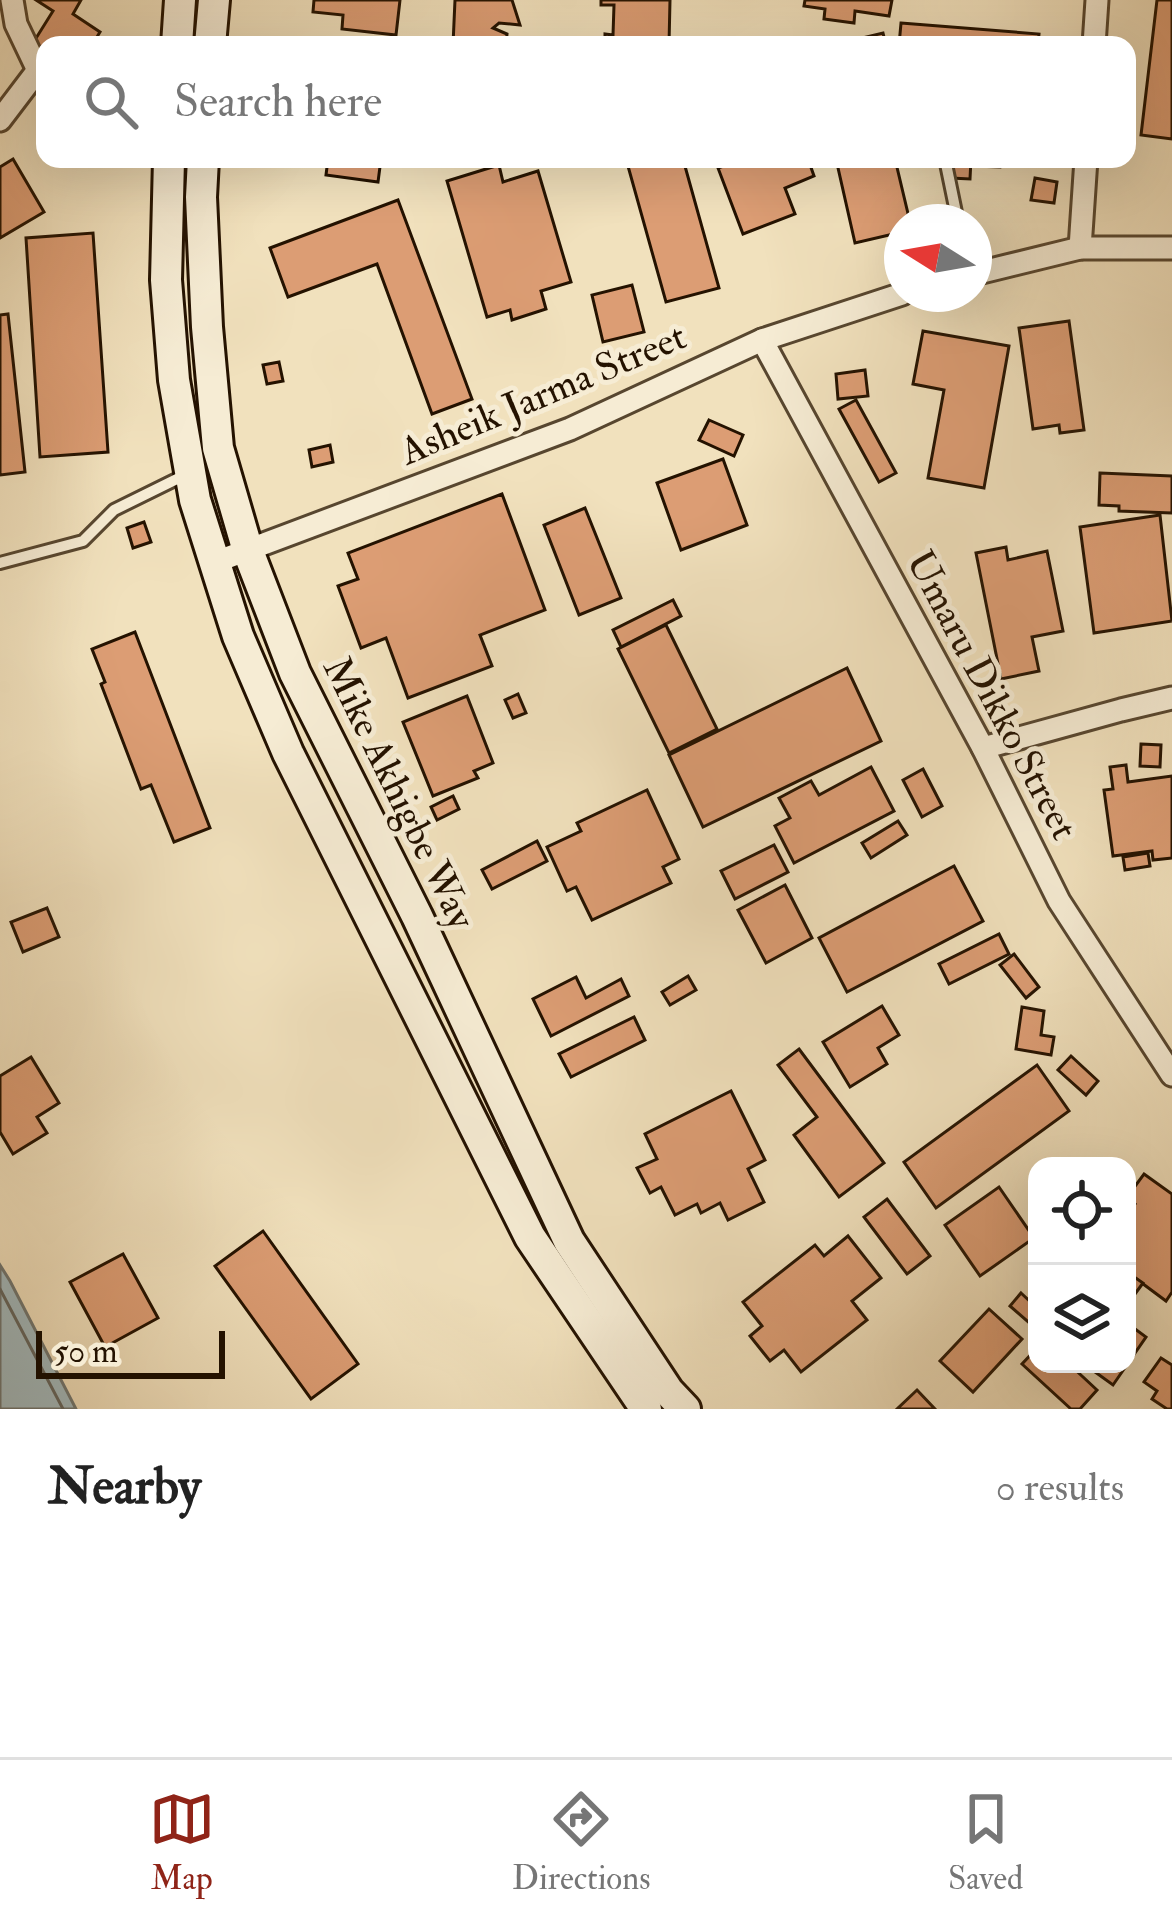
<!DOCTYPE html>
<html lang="en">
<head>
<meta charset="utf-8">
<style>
  :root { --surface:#fff; --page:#f2f2f2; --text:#222; --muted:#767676; --line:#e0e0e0; --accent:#8f2418 }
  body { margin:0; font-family:"IM FELL Double Pica",serif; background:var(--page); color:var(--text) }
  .controls { position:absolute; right:36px; bottom:36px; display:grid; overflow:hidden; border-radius:24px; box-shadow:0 12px 48px #0002 }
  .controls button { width:108px; height:108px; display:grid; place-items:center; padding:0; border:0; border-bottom:3px solid var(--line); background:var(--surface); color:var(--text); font:60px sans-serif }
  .compass { position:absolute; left:884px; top:204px; width:108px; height:108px; border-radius:50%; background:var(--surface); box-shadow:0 12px 48px #0002; rotate:281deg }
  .scale { position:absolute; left:36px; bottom:30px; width:189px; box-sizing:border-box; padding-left:12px; border:6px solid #241200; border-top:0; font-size:33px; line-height:42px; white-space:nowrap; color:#241200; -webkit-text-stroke:9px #f6ecd4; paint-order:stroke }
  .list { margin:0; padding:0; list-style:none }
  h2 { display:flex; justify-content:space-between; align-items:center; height:156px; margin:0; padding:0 48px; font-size:51px }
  h2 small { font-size:39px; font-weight:400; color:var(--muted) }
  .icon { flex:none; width:66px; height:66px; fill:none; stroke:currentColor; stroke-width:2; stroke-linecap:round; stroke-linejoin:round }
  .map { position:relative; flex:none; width:1172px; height:1409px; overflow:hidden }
  .search { position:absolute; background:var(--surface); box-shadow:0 12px 48px #0002; left:36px; right:36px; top:36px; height:132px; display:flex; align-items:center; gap:30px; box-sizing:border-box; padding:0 42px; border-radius:24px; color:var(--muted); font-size:45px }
  .sheet { height:348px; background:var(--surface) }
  nav { display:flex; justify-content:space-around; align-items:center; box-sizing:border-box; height:168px; border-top:3px solid var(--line); background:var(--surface); font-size:33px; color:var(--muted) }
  nav a { display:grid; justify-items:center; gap:6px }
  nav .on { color:var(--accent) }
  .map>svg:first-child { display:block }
</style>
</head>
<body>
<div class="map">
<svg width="1172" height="1409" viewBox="0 0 1172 1409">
  <rect width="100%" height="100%" fill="#f1e1bd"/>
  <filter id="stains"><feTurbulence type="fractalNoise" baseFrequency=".00167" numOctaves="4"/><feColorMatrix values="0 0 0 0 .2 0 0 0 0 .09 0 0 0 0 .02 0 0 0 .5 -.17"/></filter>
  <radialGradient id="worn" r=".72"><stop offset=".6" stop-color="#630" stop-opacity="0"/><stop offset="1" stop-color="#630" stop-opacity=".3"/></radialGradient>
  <polygon fill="#a2babe" stroke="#707772" stroke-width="3" points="0,1265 10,1281 76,1409 0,1409"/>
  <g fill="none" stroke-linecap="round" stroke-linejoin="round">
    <polyline stroke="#63665f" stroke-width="3" points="0,1289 63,1409"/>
  </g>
  <g fill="#dc9d74" stroke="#241200" stroke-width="3">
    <polygon points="36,0 81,0 73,14 100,32 92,45 45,45 45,51 33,43 53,11"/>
    <polygon points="314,0 400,0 396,35 342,29 343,15 313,12"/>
    <polygon points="455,0 512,0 520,25 499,23 493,28 507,34 506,45 453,45"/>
    <polygon points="601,0 670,0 669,45 605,45 605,34 613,35 614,5 601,5"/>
    <polygon points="805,0 892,0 889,16 855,11 854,23 824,19 825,9 804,6"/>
    <polygon points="1157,0 1172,0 1172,139 1141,135"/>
    <polygon points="901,23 1039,34 1038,45 899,45"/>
    <polygon points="883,33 886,45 833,45"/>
    <polygon points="13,159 44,212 0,238 0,167"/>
    <polygon points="328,159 381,159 378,182 326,175"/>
    <polygon points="441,159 490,159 490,162 442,165"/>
    <polygon points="626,159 683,159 719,288 666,302"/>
    <polygon points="743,159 808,159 814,176 785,188 795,214 743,234 718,168"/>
    <polygon points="836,159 895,159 910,222 902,222 902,232 855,243"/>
    <polygon points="952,159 971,159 970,179 951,178"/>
    <polygon points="974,159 1001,159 1000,167 974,166"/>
    <polygon points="499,165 503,182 538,171 571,282 541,291 546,309 512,320 510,310 487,317 447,181"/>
    <polygon points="1035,178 1057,182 1054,203 1031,200"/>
    <polygon points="398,200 472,399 432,414 377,264 288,297 270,248"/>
    <polygon points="93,233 108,452 40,457 26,238"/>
    <polygon points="632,285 644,332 603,342 592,295"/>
    <polygon points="8,314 25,472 0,475 0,315"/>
    <polygon points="1069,321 1084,430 1060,433 1059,425 1033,429 1019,328"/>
    <polygon points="923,331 1009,346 984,488 928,478 944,390 913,384"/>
    <polygon points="279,362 283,381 267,384 263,365"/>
    <polygon points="865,370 868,396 838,399 836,374"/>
    <polygon points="856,400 896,473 879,482 839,409"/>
    <polygon points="709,420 743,435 734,456 699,440"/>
    <polygon points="330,445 333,462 312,467 309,450"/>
    <polygon points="723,459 747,525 681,550 657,483"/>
    <polygon points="1100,473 1172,476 1172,513 1119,511 1119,506 1099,505"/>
    <polygon points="502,494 545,610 480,635 492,666 408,698 386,638 361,648 338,586 358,579 348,553"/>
    <polygon points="585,508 621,598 579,615 544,525"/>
    <polygon points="1160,515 1172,621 1094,633 1080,527"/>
    <polygon points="144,522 151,542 133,548 127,528"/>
    <polygon points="1006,547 1008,560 1047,551 1063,631 1032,637 1039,671 1001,679 976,553"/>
    <polygon points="673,600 681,616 621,647 613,630"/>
    <polygon points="666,625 717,729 669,753 618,649"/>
    <polygon points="135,632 210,828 174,842 151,785 141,789 101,684 105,682 92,649"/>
    <polygon points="847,668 881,741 703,827 669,755"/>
    <polygon points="518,694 526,713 513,718 505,700"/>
    <polygon points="467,696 493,763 474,771 478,778 433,796 403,722"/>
    <polygon points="1141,744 1161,745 1160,767 1140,766"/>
    <polygon points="1126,765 1128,782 1172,776 1172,858 1153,860 1152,851 1113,856 1104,790 1113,789 1110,767"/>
    <polygon points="871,767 894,811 794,863 775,826 790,818 779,798 811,781 819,795"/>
    <polygon points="923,769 942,806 922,817 903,780"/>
    <polygon points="647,790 679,859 663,867 671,883 592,920 576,887 567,891 547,847 581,831 577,823"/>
    <polygon points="453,796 459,809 437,820 431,807"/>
    <polygon points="898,821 907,835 871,858 862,843"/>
    <polygon points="537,841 547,861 492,889 482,870"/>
    <polygon points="774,845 788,872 735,899 721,871"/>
    <polygon points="1148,853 1150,866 1125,870 1123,857"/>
    <polygon points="954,866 983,921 847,992 819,938"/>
    <polygon points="785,885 812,938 766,963 738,910"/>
    <polygon points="47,908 59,937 23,952 11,922"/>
    <polygon points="999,934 1009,954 949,984 939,964"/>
    <polygon points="1014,954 1039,987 1026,998 1000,965"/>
    <polygon points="688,976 696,990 670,1005 662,992"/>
    <polygon points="576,977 586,998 621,979 629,996 551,1036 533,999"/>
    <polygon points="882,1006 899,1035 878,1048 887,1064 850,1087 823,1042"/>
    <polygon points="1022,1007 1044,1011 1041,1035 1054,1037 1051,1055 1016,1049"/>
    <polygon points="634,1017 645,1040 571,1077 559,1054"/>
    <polygon points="799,1049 884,1163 839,1197 794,1135 817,1117 778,1065"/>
    <polygon points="1071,1056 1098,1081 1086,1095 1058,1070"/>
    <polygon points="31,1057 59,1103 37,1117 47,1133 13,1154 0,1132 0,1076"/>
    <polygon points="1037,1065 1069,1111 936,1208 904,1162"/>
    <polygon points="731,1091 765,1160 748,1169 764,1202 728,1220 720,1203 701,1213 697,1204 675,1215 661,1187 650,1193 637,1168 657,1159 645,1134"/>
    <polygon points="1144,1174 1172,1194 1172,1292 1166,1301 1127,1272 1127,1215 1135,1204 1127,1197"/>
    <polygon points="999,1187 1034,1238 980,1276 945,1225"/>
    <polygon points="887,1199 930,1256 907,1274 864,1217"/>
    <polygon points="263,1231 358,1364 311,1399 215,1266"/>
    <polygon points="848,1236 881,1278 852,1301 867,1320 801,1372 784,1350 770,1361 750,1336 762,1326 743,1302 815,1245 824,1256"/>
    <polygon points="123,1254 158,1318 105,1347 70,1282"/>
    <polygon points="1127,1272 1143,1283 1127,1305"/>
    <polygon points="1021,1293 1037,1308 1037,1324 1034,1327 1010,1306"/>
    <polygon points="989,1309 1022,1339 973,1392 940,1361"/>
    <polygon points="1127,1323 1146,1337 1113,1385 1091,1369 1094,1364 1127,1364"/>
    <polygon points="1037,1348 1037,1364 1069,1364 1097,1390 1080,1409 1071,1409 1022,1364"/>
    <polygon points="1161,1358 1172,1365 1172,1409 1167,1409 1152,1399 1157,1391 1144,1382"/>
    <polygon points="917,1390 935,1409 897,1409"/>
  </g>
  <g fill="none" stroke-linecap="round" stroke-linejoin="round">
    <g stroke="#57462f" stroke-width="16">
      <g id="lane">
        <polyline points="945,159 958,222"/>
        <polyline points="0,563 83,541 114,510 187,474"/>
      </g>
    </g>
    <g stroke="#57462f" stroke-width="27">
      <g id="street">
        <polyline points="12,0 16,24 45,85"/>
        <polyline points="1094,45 1097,0"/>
        <polyline points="0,120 38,70"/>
        <polyline points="1080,248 1086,159"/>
        <polyline points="974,274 1080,248 1172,248"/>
        <polyline points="762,340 983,748 1059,901 1172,1075"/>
        <polyline points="213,563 570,429 762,340 902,294"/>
        <polyline points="983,748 1121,710 1172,698"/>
      </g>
    </g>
    <g stroke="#241200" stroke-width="36">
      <g id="secondary">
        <polyline points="177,45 180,0"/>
        <polyline points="210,45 214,0"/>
        <polyline points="169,159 166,280 174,380 195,500 238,636 288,753 530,1237 646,1409"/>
        <polyline points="203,159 201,197 207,327 218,448 248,551 295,673 417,916 569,1241 668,1391 685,1409"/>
      </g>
    </g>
    <use href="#lane" stroke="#f6ecd4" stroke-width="10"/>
    <use href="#street" stroke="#f6ecd4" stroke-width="21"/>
    <use href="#secondary" stroke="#f6ecd4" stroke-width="30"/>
  </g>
  <g text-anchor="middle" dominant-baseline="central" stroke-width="10" stroke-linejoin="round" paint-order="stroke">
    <g font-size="39" fill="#241200" stroke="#f6ecd4">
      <text transform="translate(543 394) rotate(-23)">Asheik Jarma Street</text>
      <text transform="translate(992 695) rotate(62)">Umaru Dikko Street</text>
      <text transform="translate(399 793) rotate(64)">Mike Akhigbe Way</text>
    </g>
  </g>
  <rect width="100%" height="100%" filter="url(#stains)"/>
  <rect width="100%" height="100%" fill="url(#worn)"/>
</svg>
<div class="controls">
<button><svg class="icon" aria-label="locate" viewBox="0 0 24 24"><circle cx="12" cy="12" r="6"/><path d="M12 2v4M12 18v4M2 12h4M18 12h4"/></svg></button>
<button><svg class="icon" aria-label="layers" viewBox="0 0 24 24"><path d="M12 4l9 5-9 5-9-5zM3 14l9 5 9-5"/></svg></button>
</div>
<svg class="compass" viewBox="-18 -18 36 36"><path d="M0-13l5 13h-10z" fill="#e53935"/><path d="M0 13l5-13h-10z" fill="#767676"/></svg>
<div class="scale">50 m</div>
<div class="search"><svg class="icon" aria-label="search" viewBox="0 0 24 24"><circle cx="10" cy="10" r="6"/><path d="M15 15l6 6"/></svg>Search here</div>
</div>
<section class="sheet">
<h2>Nearby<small>0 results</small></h2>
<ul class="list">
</ul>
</section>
<nav>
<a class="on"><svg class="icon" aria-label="map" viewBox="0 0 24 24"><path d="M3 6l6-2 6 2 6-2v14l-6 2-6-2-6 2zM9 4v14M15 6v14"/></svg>Map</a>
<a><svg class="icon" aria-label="directions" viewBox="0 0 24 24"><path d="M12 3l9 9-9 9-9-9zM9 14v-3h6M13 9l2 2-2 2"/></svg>Directions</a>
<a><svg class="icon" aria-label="saved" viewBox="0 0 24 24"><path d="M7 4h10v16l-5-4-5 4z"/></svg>Saved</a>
</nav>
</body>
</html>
